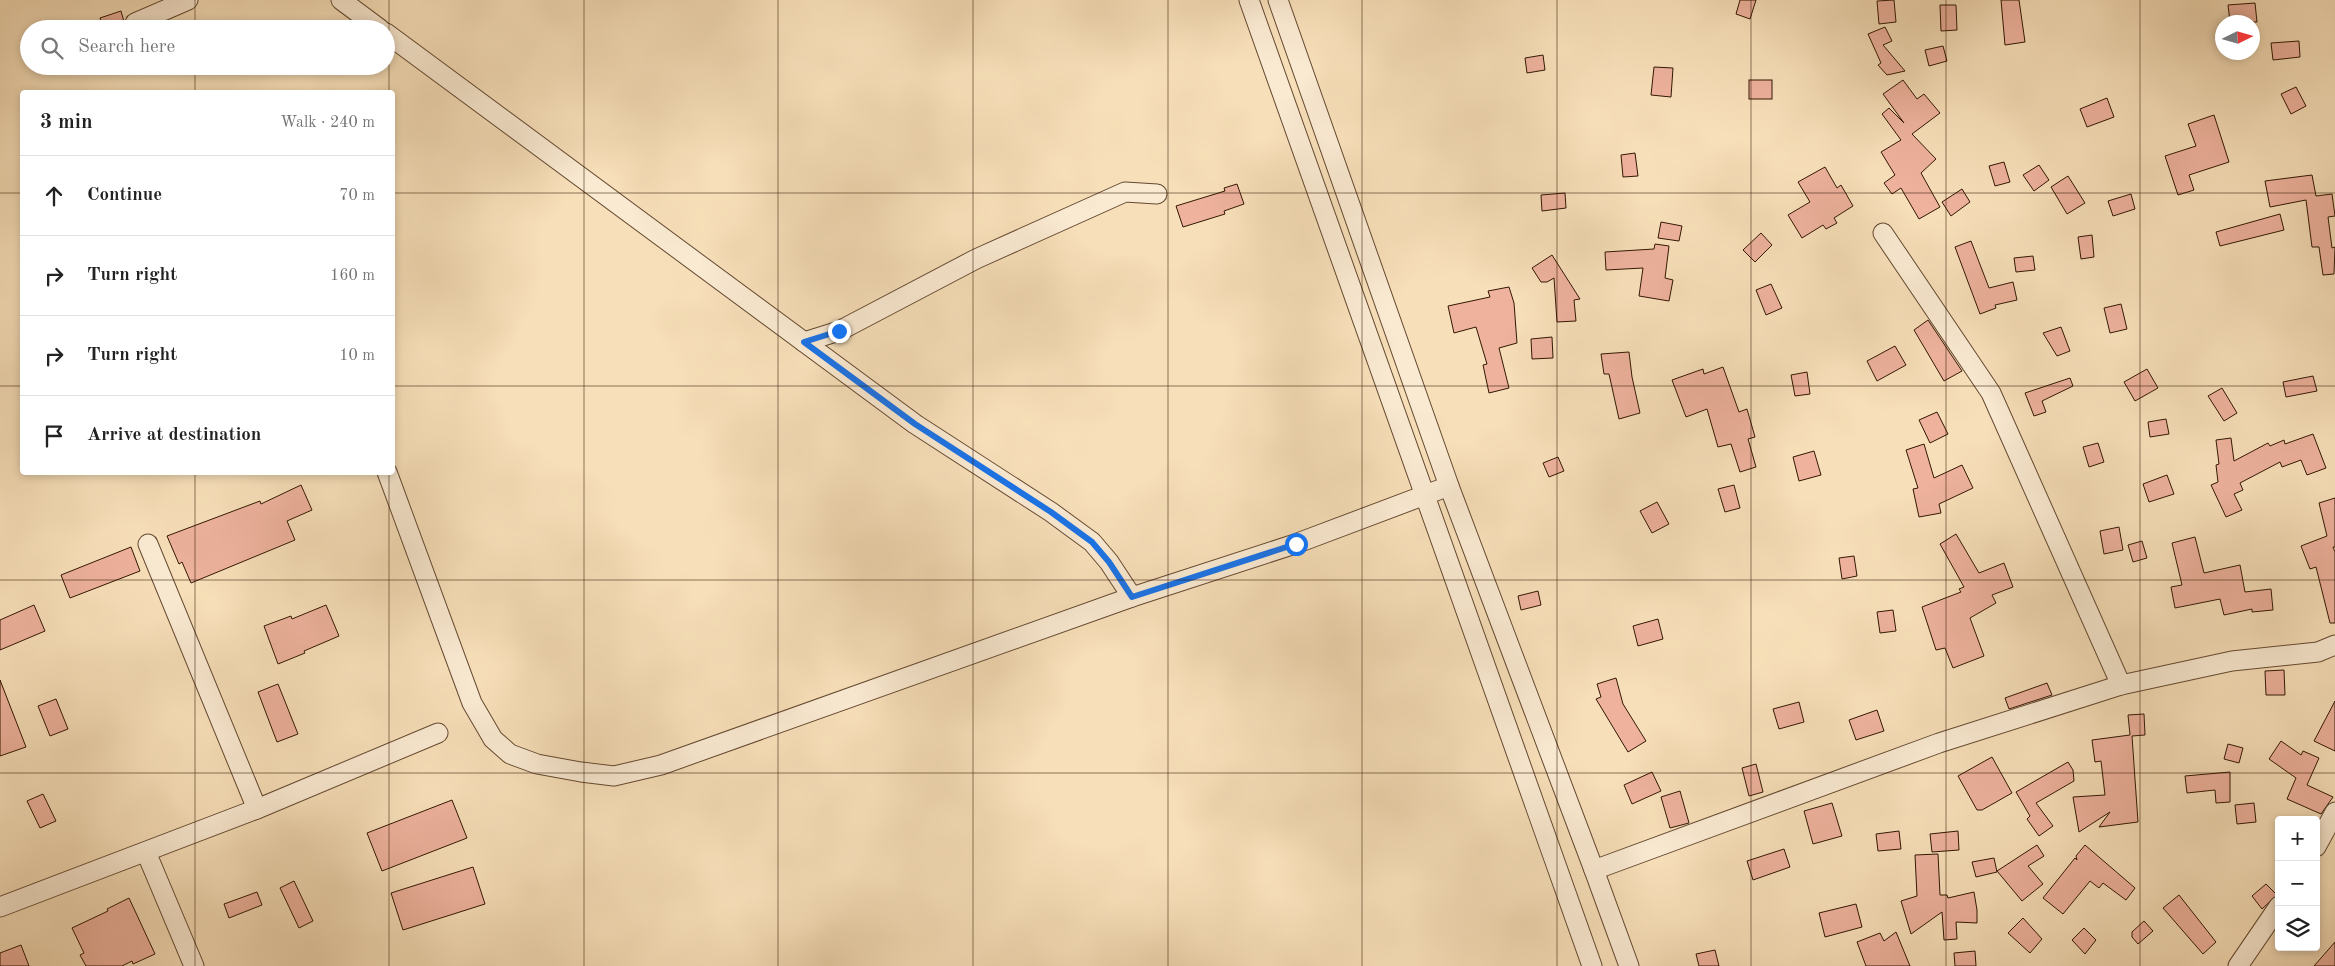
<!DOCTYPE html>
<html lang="en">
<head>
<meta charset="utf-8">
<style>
  :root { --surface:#fff; --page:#f6f6f6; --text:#222; --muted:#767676; --line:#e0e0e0 }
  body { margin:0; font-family:"Old Standard TT",serif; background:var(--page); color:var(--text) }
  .controls { position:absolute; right:15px; bottom:15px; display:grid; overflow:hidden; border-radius:5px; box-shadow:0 2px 8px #0003 }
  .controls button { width:45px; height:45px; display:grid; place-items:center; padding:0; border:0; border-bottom:1px solid var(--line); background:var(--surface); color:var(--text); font:25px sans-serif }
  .compass { position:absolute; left:2215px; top:15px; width:45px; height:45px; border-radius:50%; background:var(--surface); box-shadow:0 2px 8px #0003; rotate:85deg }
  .stop { position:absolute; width:15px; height:15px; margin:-11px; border:4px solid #1a73e8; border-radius:50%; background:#fff }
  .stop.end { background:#1a73e8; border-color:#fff; box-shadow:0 1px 5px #0008 }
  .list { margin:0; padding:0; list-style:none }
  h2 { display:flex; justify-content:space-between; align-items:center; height:65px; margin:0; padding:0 20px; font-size:21px }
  h2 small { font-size:16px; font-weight:400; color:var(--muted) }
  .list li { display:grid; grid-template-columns:32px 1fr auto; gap:15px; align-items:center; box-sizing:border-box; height:80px; padding:0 20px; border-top:1px solid var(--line) }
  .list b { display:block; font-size:19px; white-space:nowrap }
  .list em { font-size:16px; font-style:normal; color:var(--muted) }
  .icon { flex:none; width:28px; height:28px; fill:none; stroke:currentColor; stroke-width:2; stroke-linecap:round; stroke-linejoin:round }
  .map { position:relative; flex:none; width:2335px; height:966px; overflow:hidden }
  .search { position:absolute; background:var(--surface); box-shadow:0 2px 8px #0003; left:20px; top:20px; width:375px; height:55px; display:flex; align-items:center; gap:12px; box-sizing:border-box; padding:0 18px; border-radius:28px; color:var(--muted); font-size:19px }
  .panel { position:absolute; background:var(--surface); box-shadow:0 2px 8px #0003; left:20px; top:90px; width:375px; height:385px; border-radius:5px }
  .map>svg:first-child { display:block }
</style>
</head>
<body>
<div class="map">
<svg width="2335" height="966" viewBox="0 0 2335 966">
  <rect width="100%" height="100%" fill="#f7dfb9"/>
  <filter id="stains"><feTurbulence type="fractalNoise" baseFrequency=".004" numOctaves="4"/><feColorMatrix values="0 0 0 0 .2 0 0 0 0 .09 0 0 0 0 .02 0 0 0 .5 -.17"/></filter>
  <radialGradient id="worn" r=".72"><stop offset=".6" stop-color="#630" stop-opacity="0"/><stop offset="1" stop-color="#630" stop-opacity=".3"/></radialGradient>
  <g fill="#eeb29d" stroke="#331703">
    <polygon points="1740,0 1756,0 1750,19 1736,14"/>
    <polygon points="1894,0 1896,22 1879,24 1877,1"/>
    <polygon points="2001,0 2019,0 2025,42 2005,45"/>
    <polygon points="2255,3 2257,22 2230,22 2228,5"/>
    <polygon points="1940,5 1956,5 1957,30 1941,31"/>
    <polygon points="121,11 126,29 103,29 100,18"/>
    <polygon points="1885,27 1892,41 1883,45 1905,71 1887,75 1878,65 1881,63 1868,34"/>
    <polygon points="2299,41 2300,57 2273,60 2271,43"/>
    <polygon points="1943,46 1947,61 1929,66 1925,50"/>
    <polygon points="1543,55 1545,70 1527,73 1525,58"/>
    <polygon points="1654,67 1673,68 1671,97 1651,95"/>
    <rect x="1749" y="80" width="23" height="19"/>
    <polygon points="1903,80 1917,99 1924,94 1940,113 1912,134 1936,159 1921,173 1940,207 1919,219 1901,188 1892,194 1884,183 1895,175 1881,152 1901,140 1882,114 1889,108 1904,123 1883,94"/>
    <polygon points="2296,87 2306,106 2291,114 2281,94"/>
    <polygon points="2107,98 2114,117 2087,127 2080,109"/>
    <polygon points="2214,115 2229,162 2189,175 2194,190 2178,195 2165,156 2196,146 2188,124"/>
    <polygon points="1635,153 1638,176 1623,177 1621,155"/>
    <polygon points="2004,162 2010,182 1995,186 1989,166"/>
    <polygon points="2039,165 2049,180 2034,191 2023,175"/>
    <polygon points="1825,167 1837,188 1841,185 1853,206 1834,218 1837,223 1826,229 1823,225 1802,238 1788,215 1810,202 1798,182"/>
    <polygon points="2312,175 2316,196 2332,194 2335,216 2328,217 2332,248 2335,247 2334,274 2323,275 2319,247 2312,247 2306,200 2270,207 2265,181"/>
    <polygon points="2068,176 2085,203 2067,214 2051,187"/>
    <polygon points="1237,184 1244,204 1224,211 1225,214 1183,227 1176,206 1225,191 1224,188"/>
    <polygon points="1962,189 1970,202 1951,216 1942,202"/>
    <polygon points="1565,193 1566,208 1542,211 1541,195"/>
    <polygon points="2131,194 2135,209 2113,216 2108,201"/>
    <polygon points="2280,214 2284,230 2220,246 2216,232"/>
    <polygon points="1661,222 1682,226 1679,241 1658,238"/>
    <polygon points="1761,233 1772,245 1755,262 1743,250"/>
    <polygon points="2092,235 2094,257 2081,259 2078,237"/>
    <polygon points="1971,241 1989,288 2013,282 2017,300 1995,305 1996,308 1980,314 1955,247"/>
    <polygon points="1655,244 1669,246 1665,278 1673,280 1669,301 1639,296 1643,268 1606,270 1605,252 1654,249"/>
    <polygon points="1552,255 1580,299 1574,300 1576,321 1557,322 1554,278 1547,282 1541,282 1532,268"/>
    <polygon points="2033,256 2035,270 2016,272 2014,258"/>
    <polygon points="1771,284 1782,308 1766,315 1756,290"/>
    <polygon points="1509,287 1514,303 1517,343 1499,348 1509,388 1489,393 1483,365 1487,364 1476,327 1454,333 1448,306 1490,297 1488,291"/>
    <polygon points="2121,304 2127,329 2110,333 2104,308"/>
    <polygon points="1928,320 1962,371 1944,381 1914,330"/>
    <polygon points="2061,327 2070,351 2057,356 2043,333"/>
    <polygon points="1552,337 1553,358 1532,359 1531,339"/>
    <polygon points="1895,346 1906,365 1877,381 1867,361"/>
    <polygon points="1629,352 1632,377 1640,413 1619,419 1609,374 1604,374 1601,354"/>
    <polygon points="1723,367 1739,412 1747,409 1755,437 1748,439 1756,467 1740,472 1731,444 1718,447 1707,409 1686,417 1672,380 1703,369 1704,374"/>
    <polygon points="2147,369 2158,388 2135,401 2124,382"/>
    <polygon points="1807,372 1810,394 1795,396 1791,375"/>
    <polygon points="2313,376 2317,391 2286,397 2283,382"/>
    <polygon points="2070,378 2073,386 2042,401 2046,412 2034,416 2025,393"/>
    <polygon points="2222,388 2237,413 2224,421 2208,396"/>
    <polygon points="1937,412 1948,434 1930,443 1919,420"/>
    <polygon points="2166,419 2169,434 2150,437 2148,422"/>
    <polygon points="2313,434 2326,468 2307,475 2301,460 2282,467 2280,462 2240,483 2243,490 2234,494 2242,510 2226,517 2211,485 2218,482 2216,465 2219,464 2216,440 2231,438 2234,461 2268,443 2270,446 2284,440 2285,444"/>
    <polygon points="2098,443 2104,462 2089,467 2083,447"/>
    <polygon points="1924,444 1934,478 1962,465 1973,488 1939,504 1941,513 1919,517 1913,489 1918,488 1906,450"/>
    <polygon points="1814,451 1821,475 1799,481 1793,457"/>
    <polygon points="1558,457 1564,471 1549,477 1543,463"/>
    <polygon points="2167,475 2174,494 2149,502 2143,484"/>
    <polygon points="301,485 312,510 287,521 295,540 191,583 182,562 179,564 167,536 260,501 261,504"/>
    <polygon points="1734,485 1740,508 1725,512 1718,489"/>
    <polygon points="2335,498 2335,547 2333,547 2335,552 2335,623 2330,623 2316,567 2310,569 2301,546 2327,536 2319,503"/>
    <polygon points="1657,502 1669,524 1652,533 1640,511"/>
    <polygon points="2119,527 2123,550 2104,554 2100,531"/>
    <polygon points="1956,534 1979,573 2004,563 2013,587 1992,595 1996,603 1970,618 1984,656 1953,668 1945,648 1936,650 1922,607 1961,592 1959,589 1964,587 1940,544"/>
    <polygon points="2195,537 2204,573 2240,565 2245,592 2271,589 2273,610 2252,612 2252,609 2224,615 2220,599 2175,608 2171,587 2182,585 2172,543"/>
    <polygon points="2142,541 2147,558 2133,562 2128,545"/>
    <polygon points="131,547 140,571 70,598 61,575"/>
    <polygon points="1854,556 1857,576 1842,579 1839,558"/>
    <polygon points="1538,591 1541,605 1521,610 1518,596"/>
    <polygon points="34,605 45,631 0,650 0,620"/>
    <polygon points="326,605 339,636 304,651 305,653 278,664 264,626 291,616 292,619"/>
    <polygon points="1893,610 1896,631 1880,633 1877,612"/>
    <polygon points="1658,619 1663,639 1638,646 1633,626"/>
    <polygon points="2284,670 2285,695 2266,695 2265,671"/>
    <polygon points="1616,678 1623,704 1646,741 1628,752 1596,699 1601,697 1597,684"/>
    <polygon points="0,680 26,747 0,756"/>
    <polygon points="2047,683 2052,695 2009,709 2005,698"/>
    <polygon points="278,684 298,734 277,742 258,692"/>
    <polygon points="56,699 68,729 50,736 38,706"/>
    <polygon points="2335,701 2335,751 2314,741"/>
    <polygon points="1799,702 1804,722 1779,729 1773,709"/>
    <polygon points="1877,710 1884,731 1856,740 1849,720"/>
    <polygon points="2144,714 2145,735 2132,736 2138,822 2099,827 2110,812 2079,832 2073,797 2105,795 2101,761 2095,762 2092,740 2130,735 2128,715"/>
    <polygon points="2281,741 2301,755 2303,751 2319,758 2307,785 2333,797 2321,814 2287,799 2296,778 2269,759"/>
    <polygon points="2228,744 2243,748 2239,763 2224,759"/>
    <polygon points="1992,757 2012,793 1982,810 1977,810 1958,776"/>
    <polygon points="2068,762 2073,770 2074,781 2036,803 2053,826 2039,836 2027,819 2030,816 2016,792"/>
    <polygon points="1756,764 1763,792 1749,796 1742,768"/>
    <polygon points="1652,772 1661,791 1632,804 1624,785"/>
    <polygon points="2230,772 2230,802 2216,803 2215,790 2187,793 2185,776"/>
    <polygon points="1680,791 1689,823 1670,828 1661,797"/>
    <polygon points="43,794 56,821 40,828 27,801"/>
    <polygon points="452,800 467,838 382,871 367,833"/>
    <polygon points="1832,803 1842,836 1813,844 1804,811"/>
    <polygon points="2254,803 2256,822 2237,824 2235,805"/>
    <polygon points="1899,831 1901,849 1878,851 1876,834"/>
    <polygon points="1958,831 1959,850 1932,852 1930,834"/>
    <polygon points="2037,845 2044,856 2028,866 2043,884 2022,901 1997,871"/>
    <polygon points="2085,845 2135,888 2126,900 2103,883 2099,888 2090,881 2063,914 2043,898 2075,858 2077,860 2076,856"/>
    <polygon points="1784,849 1790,867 1753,880 1747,861"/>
    <polygon points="1938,854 1940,895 1947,895 1948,898 1974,892 1977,910 1977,923 1956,922 1957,939 1944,940 1942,912 1911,934 1901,901 1917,896 1915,855"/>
    <polygon points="1994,858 1997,872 1976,877 1972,862"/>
    <polygon points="473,867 485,904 403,930 391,893"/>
    <polygon points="294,881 313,921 299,928 280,888"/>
    <polygon points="2266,884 2277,895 2262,909 2252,896"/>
    <polygon points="257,892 262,905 229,918 224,904"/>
    <polygon points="2179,895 2216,942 2203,954 2163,908"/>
    <polygon points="129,898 155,954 133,964 132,961 122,966 86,966 80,955 84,953 72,928 108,911 107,909"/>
    <polygon points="1856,904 1862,927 1825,937 1819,913"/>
    <polygon points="2023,918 2042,939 2030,953 2008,933"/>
    <polygon points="2144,921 2153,931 2138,944 2132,937 2132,932"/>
    <polygon points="2084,928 2096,940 2085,954 2072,940"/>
    <polygon points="1896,932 1910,966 1866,966 1857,942 1880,933 1884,941"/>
    <polygon points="2335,942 2335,966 2314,966"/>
    <polygon points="21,945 29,966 0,966 0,953"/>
    <polygon points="1715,950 1719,966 1699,966 1696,954"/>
    <polygon points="1975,951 1976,966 1955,966 1954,953"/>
  </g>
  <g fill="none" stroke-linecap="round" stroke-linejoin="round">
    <g stroke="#644930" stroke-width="21">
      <g id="minor">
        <polyline points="341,0 380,29"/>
        <polyline points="1249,0 1592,966"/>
        <polyline points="1278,0 1449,486 1594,870 1629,966"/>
        <polyline points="135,23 188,0"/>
        <polyline points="386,33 915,424 1051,512 1092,542 1109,562 1132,597"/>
        <polyline points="1883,233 1991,393 2121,685"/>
        <polyline points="804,342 839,331 976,259 1125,192 1157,194"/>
        <polyline points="387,472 472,703 493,739 510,754 537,764 581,772 614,776 661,765 1132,597 1295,544 1449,486"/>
        <polyline points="148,544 257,809"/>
        <polyline points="2316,847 2335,812"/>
        <polyline points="146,852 194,966"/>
        <polyline points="1594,870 1939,743 2121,685 2232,661 2318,652 2335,645"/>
        <polyline points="0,907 257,809 438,733"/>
        <polyline points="2238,966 2279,906"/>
      </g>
    </g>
    <use href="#minor" stroke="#faead2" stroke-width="19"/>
  </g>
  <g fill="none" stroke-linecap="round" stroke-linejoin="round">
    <polyline stroke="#1a73e8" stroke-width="6" points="839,331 804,342 915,424 1051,512 1092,542 1109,562 1132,597 1296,544"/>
  </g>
  <path fill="none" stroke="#331703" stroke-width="1" stroke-opacity="0.55" d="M195,0V29M389,0V92M584,0V966M778,0V966M973,0V966M1168,0V966M1362,0V966M1557,0V966M1751,0V966M1946,0V966M2140,0V966M195,66V92M0,193H22M392,193H2335M0,386H22M392,386H2335M195,472V966M389,472V966M0,580H2335M0,773H2335"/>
  <rect width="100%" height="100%" filter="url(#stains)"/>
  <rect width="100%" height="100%" fill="url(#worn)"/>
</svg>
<div class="controls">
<button>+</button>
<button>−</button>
<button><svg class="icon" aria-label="layers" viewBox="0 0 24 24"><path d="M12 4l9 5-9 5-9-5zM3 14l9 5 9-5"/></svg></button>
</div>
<svg class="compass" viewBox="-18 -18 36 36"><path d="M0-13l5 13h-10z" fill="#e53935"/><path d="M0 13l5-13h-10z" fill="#767676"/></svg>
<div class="stop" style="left:1296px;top:544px"></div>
<div class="stop end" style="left:839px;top:331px"></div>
<div class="search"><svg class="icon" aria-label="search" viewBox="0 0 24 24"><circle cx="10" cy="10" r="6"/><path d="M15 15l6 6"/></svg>Search here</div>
<section class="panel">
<h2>3 min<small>Walk · 240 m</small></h2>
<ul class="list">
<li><svg class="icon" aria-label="ahead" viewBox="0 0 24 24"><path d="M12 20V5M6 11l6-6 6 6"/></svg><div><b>Continue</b></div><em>70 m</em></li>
<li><svg class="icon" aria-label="right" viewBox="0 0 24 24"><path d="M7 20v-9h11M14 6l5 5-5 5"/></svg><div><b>Turn right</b></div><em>160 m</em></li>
<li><svg class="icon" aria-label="right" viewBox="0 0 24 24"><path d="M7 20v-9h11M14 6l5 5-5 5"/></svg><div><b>Turn right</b></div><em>10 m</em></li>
<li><svg class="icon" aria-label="arrive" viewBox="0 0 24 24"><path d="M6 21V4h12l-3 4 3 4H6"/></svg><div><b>Arrive at destination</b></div></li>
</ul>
</section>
</div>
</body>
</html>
